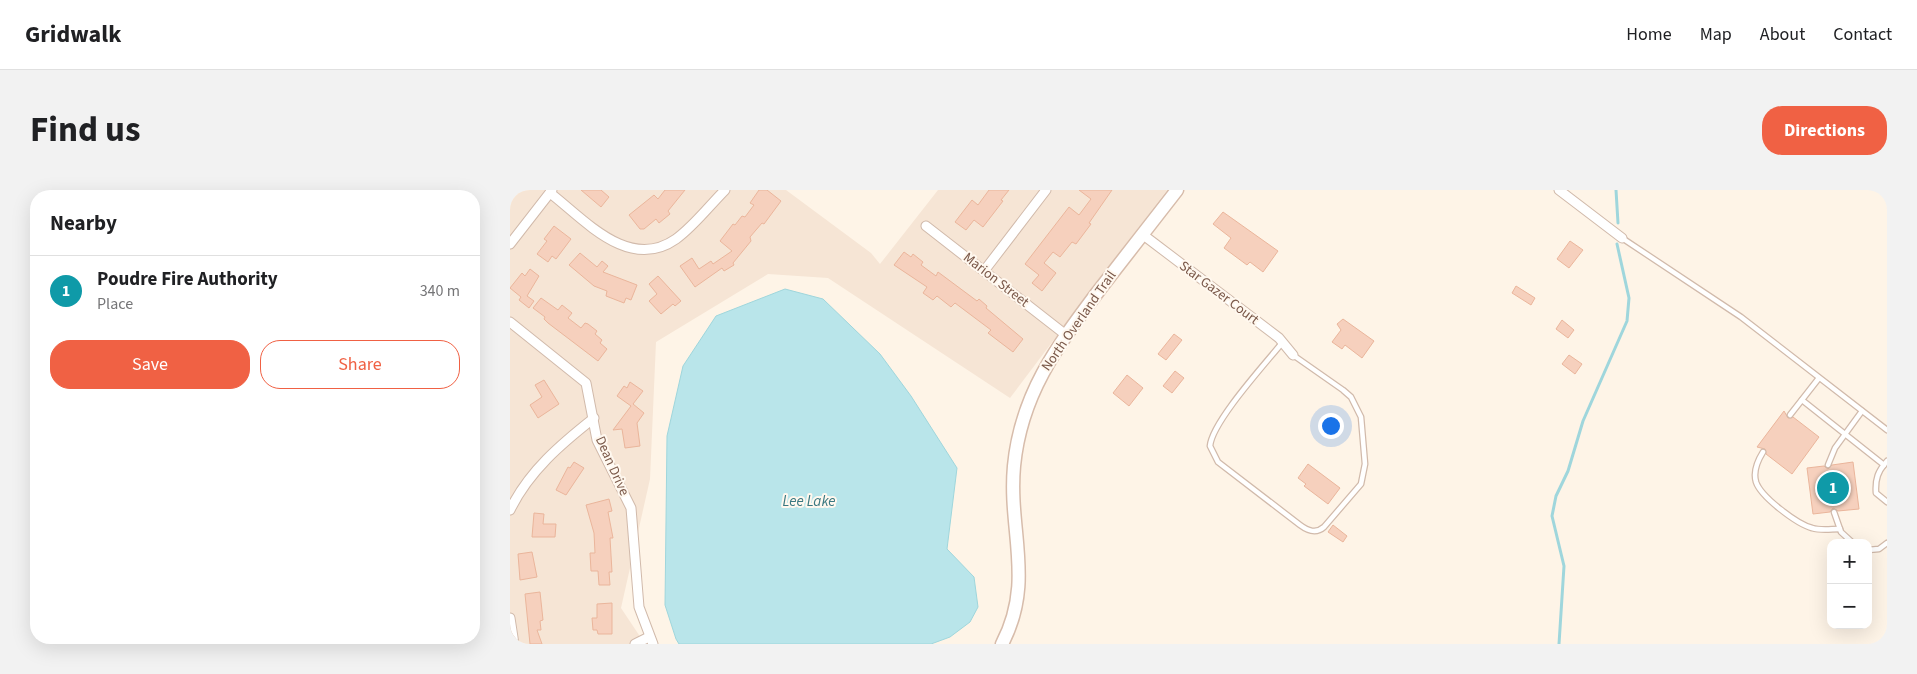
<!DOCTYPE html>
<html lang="en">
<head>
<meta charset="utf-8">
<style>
  :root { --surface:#fff; --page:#f2f2f2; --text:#202124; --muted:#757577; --line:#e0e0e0; --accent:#f06144 }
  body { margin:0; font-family:"Source Sans 3",sans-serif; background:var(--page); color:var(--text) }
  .controls { position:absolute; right:15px; bottom:15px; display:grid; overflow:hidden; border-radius:10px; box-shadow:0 5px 20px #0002 }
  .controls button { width:45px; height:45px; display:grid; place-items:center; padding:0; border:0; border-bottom:1px solid var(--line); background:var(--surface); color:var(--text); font:25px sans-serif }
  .you { position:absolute; left:820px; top:235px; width:18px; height:18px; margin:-12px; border:4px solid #fff; border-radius:50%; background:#1a73e8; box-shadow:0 0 0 8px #1a73e833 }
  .badge { display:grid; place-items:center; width:32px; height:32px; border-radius:50%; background:var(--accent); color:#fff; font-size:16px; font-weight:700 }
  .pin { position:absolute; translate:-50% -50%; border:2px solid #fff; box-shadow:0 1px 5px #0006 }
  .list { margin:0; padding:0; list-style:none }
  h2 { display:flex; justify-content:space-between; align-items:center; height:65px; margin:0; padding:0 20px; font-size:21px }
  h2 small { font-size:16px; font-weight:400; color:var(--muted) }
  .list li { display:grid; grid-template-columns:32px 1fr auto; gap:15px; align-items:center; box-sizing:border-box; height:70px; padding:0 20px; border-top:1px solid var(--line) }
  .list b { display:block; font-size:19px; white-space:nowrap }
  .list p { margin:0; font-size:16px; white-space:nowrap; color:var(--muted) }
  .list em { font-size:16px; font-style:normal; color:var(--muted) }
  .actions { display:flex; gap:10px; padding:15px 20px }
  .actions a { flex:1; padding:11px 0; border:1px solid var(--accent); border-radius:20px; text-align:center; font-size:18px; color:var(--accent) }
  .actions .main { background:var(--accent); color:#fff }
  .map { position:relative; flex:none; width:1377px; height:454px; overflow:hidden; border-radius:20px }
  header { display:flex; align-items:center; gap:30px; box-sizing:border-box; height:70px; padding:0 25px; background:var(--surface); border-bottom:1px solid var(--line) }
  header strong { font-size:24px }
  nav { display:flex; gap:28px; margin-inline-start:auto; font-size:18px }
  .intro { display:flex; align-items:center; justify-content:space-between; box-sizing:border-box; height:120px; padding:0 30px }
  h1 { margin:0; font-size:35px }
  .button { padding:12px 22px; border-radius:20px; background:var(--accent); color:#fff; font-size:18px; font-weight:700 }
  main { display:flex; gap:30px; padding:0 30px }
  aside { flex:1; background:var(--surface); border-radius:20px; box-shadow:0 5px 20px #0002 }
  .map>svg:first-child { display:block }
</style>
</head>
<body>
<header>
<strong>Gridwalk</strong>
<nav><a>Home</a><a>Map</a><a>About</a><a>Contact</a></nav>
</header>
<div class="intro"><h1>Find us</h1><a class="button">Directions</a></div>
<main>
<aside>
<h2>Nearby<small></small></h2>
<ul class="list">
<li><span class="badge" style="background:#0f9aa8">1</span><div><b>Poudre Fire Authority</b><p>Place</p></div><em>340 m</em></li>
</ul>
<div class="actions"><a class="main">Save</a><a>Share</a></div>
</aside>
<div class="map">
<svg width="1377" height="454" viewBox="0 0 1377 454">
  <rect width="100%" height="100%" fill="#fef4e7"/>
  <polygon fill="#f6e5d5" points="0,0 276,0 361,63 370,74 428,0 657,0 500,208 318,88 258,84 146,152 140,289 111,418 135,454 0,454"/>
  <polygon fill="#b9e5ea" stroke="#9fd6dc" points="275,99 313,109 370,164 401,206 447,278 437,359 464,387 468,417 460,432 440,447 421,454 169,454 166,449 155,415 157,246 173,176 206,126"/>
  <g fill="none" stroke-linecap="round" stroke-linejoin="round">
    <g stroke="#9fd6dc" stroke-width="3">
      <polyline points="1106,0 1108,33"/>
      <polyline points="1049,454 1054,376 1042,326 1046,306 1058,281 1073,231 1117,131 1119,108 1107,54"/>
    </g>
  </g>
  <g fill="#f6d0bd" stroke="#eab59b">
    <polygon points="71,0 91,0 99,7 91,17"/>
    <polygon points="155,0 175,0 158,21 160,24 149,33 146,29 134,39 130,39 119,25 144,5 148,9"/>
    <polygon points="249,0 257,0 271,11 254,34 252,33 240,47 241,51 223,73 224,75 214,81 212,78 185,97 170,76 182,68 189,79 201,71 203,74 222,61 210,51 223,34 225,35 232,26 235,27 244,15 240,13"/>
    <polygon points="479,0 499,0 491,10 493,11 473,37 464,30 456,40 445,32 462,10 468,15"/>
    <polygon points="569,0 602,0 579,33 581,34 566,54 562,52 550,67 543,62 534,73 546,83 532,101 522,93 529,85 515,74 559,17 569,25 581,9"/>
    <polygon points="713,22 768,61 753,82 740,72 737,75 714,58 721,48 703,34"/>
    <polygon points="44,36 61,49 46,69 42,66 38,72 27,64 37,51 34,49"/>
    <polygon points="1060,51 1073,60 1059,78 1047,69"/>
    <polygon points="394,62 401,67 403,64 413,72 411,75 426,86 428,82 467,111 469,109 477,116 476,118 513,149 503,162 478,143 481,140 445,113 441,117 427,106 423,110 413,103 417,97 384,75"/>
    <polygon points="70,63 87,77 92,71 98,76 93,82 127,95 121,110 116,108 114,113 96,106 97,101 84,96 59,75"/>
    <polygon points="20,79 29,86 17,106 24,111 19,118 9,110 11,107 0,98 12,83 15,86"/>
    <polygon points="148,86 171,111 165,116 163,114 151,124 139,111 147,104 139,94"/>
    <polygon points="1006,96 1025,108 1021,115 1002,103"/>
    <polygon points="31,108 48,120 52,115 62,123 58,128 71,138 75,133 78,134 87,141 85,144 92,150 90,153 97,159 88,171 38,133 34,129 35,127 23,118"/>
    <polygon points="833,129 864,151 852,168 835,155 832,159 822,152 831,140 827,134"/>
    <polygon points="1052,130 1064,140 1058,148 1046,139"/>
    <polygon points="664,144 672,150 656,170 648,164"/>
    <polygon points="1059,165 1072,174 1065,184 1052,174"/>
    <polygon points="665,181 674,188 662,203 653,196"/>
    <polygon points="617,185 633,198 619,216 603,203"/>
    <polygon points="34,190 49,214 28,228 20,215 32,207 25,195"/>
    <polygon points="120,192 133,201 123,214 134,223 127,233 130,256 115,258 112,239 103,240 121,216 107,206 114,196 117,198"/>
    <polygon points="1274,221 1278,228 1283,227 1309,247 1282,284 1256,264 1255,259 1247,257"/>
    <polygon points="64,272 74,278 56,305 46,300 58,277 60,278"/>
    <polygon points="1343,272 1349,319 1328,321 1323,318 1320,322 1303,324 1297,278 1314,276 1318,279 1322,275"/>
    <polygon points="798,274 830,298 818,314 794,296 796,294 788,288"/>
    <polygon points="99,309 102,321 98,322 103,348 100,348 102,382 99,382 100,395 89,395 88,381 81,381 80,363 85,363 84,343 76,315"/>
    <polygon points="24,323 34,324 33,334 46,334 45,347 22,347"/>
    <polygon points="823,335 837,346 833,352 818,342"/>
    <polygon points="22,362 27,387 10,390 8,364"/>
    <polygon points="30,402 33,430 30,431 31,440 27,440 32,454 20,454 15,404"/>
    <polygon points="102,413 102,444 88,444 87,440 83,440 82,428 87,428 87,414"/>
  </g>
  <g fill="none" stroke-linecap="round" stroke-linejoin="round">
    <g stroke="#d1baab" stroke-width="7">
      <g id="lane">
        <polyline points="1112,48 1231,127 1377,240"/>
        <path d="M772,153C755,174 702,232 700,256L708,272L790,335C798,341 806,344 814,337L851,294L855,274L851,227L841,207L833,200L783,165"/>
        <polyline points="1292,210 1374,275"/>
        <polyline points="1280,225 1309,188"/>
        <path d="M1253,262C1248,270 1243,282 1246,292C1251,307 1287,334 1302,338C1311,341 1321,339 1330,339"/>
        <path d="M1377,271C1368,281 1365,289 1366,303L1377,312"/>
        <polyline points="1318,275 1325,258 1352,221"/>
        <polyline points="1324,322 1331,342 1343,353"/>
        <polyline points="1358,360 1369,359 1377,353"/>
      </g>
    </g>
    <g stroke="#d1baab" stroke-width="11">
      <g id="street">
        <polyline points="1049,0 1112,48"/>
        <path d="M40,3C75,30 119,82 166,49C184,36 199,16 215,0"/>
        <polyline points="416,36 556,145"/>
        <polyline points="632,44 769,148 783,165"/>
        <polyline points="0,54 42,0"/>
        <polyline points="474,81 536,0"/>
        <polyline points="0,132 76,193 87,250 121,318 129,417 143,454"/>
        <path d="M0,320C19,281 51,254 84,228"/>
        <polyline points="0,428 4,454"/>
        <polyline points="125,454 139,447"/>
      </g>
    </g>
    <g stroke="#d7bcab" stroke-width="15">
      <path id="secondary" d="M492,454C525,391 498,341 504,276C511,203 548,155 590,99C616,66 641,33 667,0"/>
    </g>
    <use href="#lane" stroke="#fff" stroke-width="4.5"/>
    <use href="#street" stroke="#fff" stroke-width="9"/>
    <use href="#secondary" stroke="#fff" stroke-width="12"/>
  </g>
  <g text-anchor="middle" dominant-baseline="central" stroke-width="4" stroke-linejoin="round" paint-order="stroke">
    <g font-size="14" fill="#7a5849" stroke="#fff8ef">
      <text transform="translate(486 90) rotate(38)">Marion Street</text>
      <text transform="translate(709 103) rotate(37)">Star Gazer Court</text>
      <text transform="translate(569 131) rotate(-55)">North Overland Trail</text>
      <text transform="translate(102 276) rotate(66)">Dean Drive</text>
    </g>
    <g font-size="15" font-style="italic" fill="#3a7881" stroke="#fff8ef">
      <text x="299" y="311">Lee Lake</text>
    </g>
  </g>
</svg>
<div class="controls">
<button>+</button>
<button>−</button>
</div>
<div class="you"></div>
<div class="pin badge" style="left:1323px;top:298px;background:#0f9aa8">1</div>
</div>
</main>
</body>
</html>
